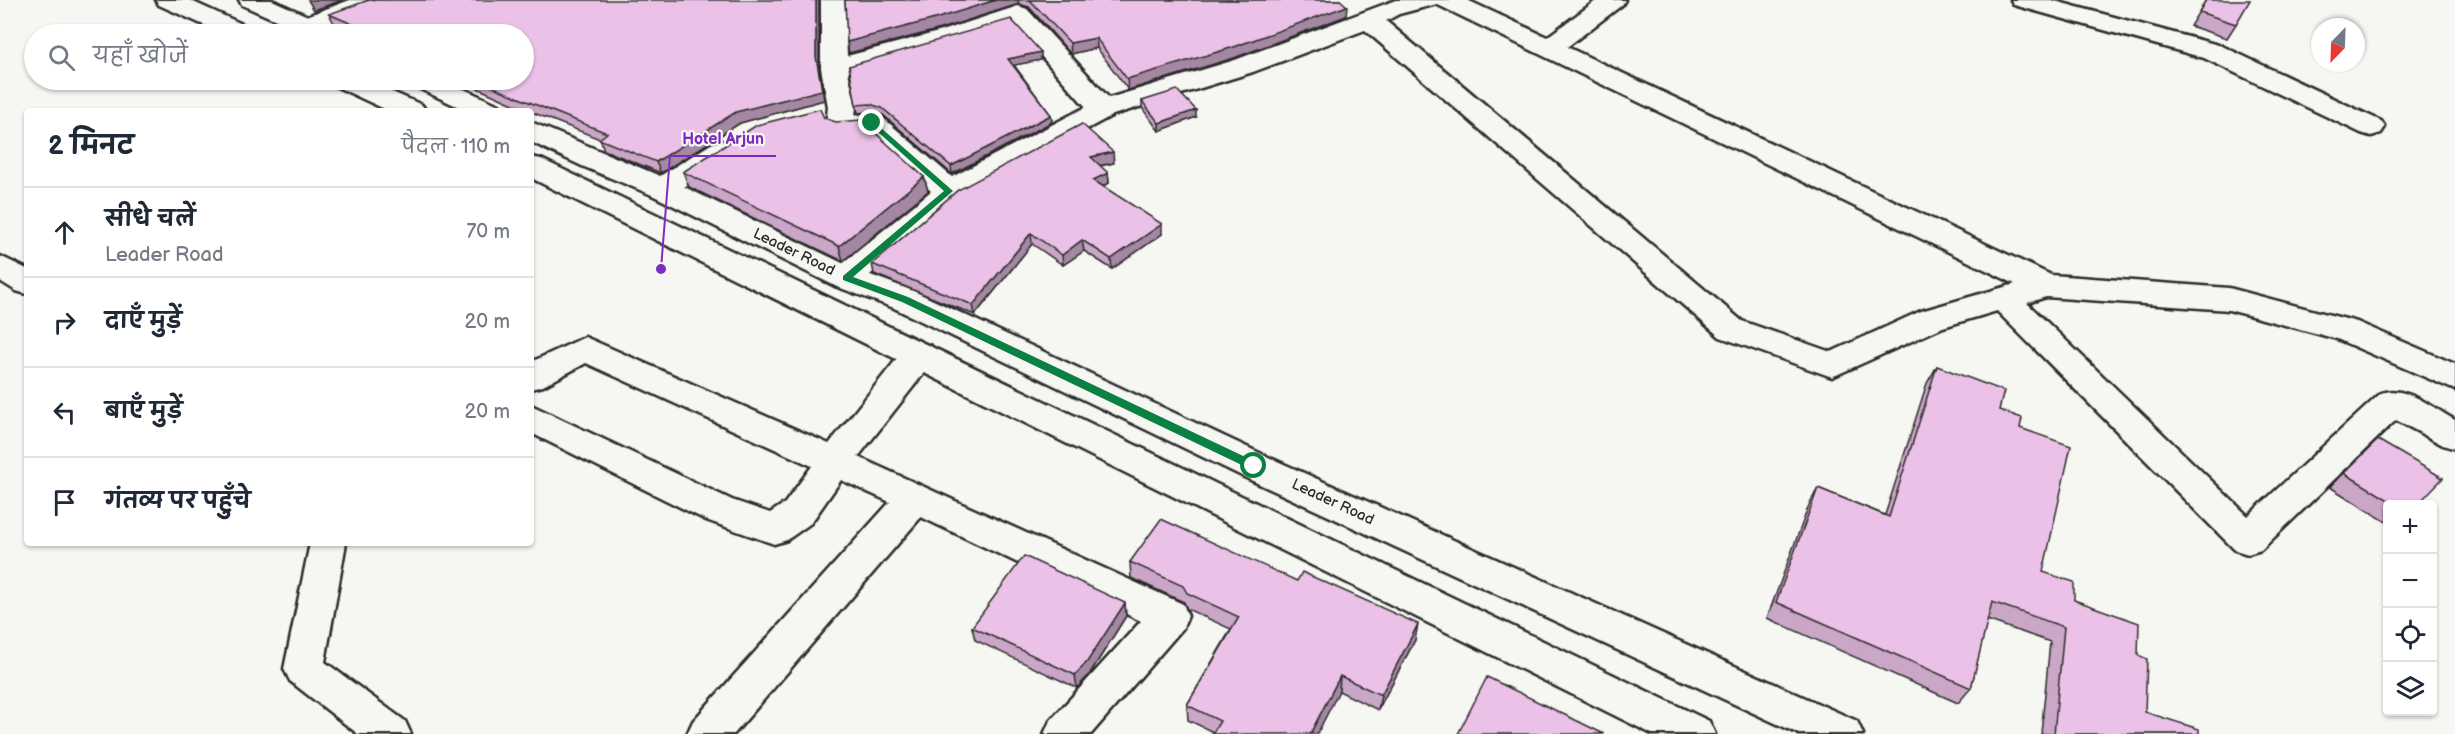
<!DOCTYPE html>
<html lang="hi">
<head>
<meta charset="utf-8">
<style>
  :root { --surface:#fff; --page:#f2f2f3; --text:#1f2937; --muted:#747a83; --line:#e0e1e3 }
  body { margin:0; font-family:"Balsamiq Sans","Playpen Sans Deva",sans-serif; background:var(--page); color:var(--text) }
  .controls { position:absolute; right:18px; bottom:18px; display:grid; overflow:hidden; border-radius:6px; box-shadow:0 2px 4px #0004 }
  .controls button { width:54px; height:54px; display:grid; place-items:center; padding:0; border:0; border-bottom:2px solid var(--line); background:var(--surface); color:var(--text); font:30px sans-serif }
  .compass { position:absolute; left:2311px; top:18px; width:54px; height:54px; border-radius:50%; background:var(--surface); box-shadow:0 2px 4px #0004; rotate:203deg }
  .stop { position:absolute; width:18px; height:18px; margin:-14px; border:4px solid #0b8043; border-radius:50%; background:#fff }
  .stop.end { background:#0b8043; border-color:#fff; box-shadow:0 2px 6px #0008 }
  .list { margin:0; padding:0; list-style:none }
  h2 { display:flex; justify-content:space-between; align-items:center; height:78px; margin:0; padding:0 24px; font-size:26px }
  h2 small { font-size:20px; font-weight:400; color:var(--muted) }
  .list li { display:grid; grid-template-columns:39px 1fr auto; gap:18px; align-items:center; box-sizing:border-box; height:90px; padding:0 24px; border-top:2px solid var(--line) }
  .list b { display:block; font-size:22px; white-space:nowrap }
  .list p { margin:0; font-size:20px; white-space:nowrap; color:var(--muted) }
  .list em { font-size:20px; font-style:normal; color:var(--muted) }
  .icon { flex:none; width:33px; height:33px; fill:none; stroke:currentColor; stroke-width:2; stroke-linecap:round; stroke-linejoin:round }
  .map { position:relative; flex:none; width:2455px; height:734px; overflow:hidden }
  .search { position:absolute; background:var(--surface); box-shadow:0 2px 4px #0004; left:24px; top:24px; width:510px; height:66px; display:flex; align-items:center; gap:15px; box-sizing:border-box; padding:0 21px; border-radius:33px; color:var(--muted); font-size:22px }
  .panel { position:absolute; background:var(--surface); box-shadow:0 2px 4px #0004; left:24px; top:108px; width:510px; height:438px; border-radius:6px }
  .map>svg:first-child { display:block }
</style>
</head>
<body>
<div class="map">
<svg width="2455" height="734" viewBox="0 0 2455 734">
  <rect width="100%" height="100%" fill="#f6f6f2"/>
  <filter id="ink" filterUnits="userSpaceOnUse"><feTurbulence type="fractalNoise" baseFrequency=".0167" numOctaves="2"/><feDisplacementMap in="SourceGraphic" scale="12" xChannelSelector="R" yChannelSelector="G"/><feConvolveMatrix kernelMatrix="1 2 1 2 8 2 1 2 1" color-interpolation-filters="sRGB"/></filter>
  <g filter="url(#ink)">
    <g fill="none" stroke-linecap="round" stroke-linejoin="round">
      <g stroke="#2b2b2b" stroke-width="5">
        <g id="street">
          <polygon points="350,0 386,0 383,5 314,30 305,33 296,30 292,25 296,20"/>
          <path d="M821,0H845L847,56L938,32L1009,9L1018,6L1027,9L1109,98L1235,60L1396,0H1467L1547,37L1597,0H1625L1622,5L1567,47L2051,275L2229,288L2357,322L2455,364V390L2337,339L2229,310L2046,297L2027,303L2248,516L2381,393C2406,385 2433,408 2455,420V449L2443,445L2396,420L2261,550L2248,554L2235,550L1997,311L1943,327L1832,377L1720,337L1365,30L1253,72L1113,115L959,198L857,286L846,289L835,286L830,278L835,270L931,191L865,132L840,134L830,131L826,125L828,107L821,68ZM1437,4L1438,5L2015,284L1921,311L1831,352L1742,321L1386,21L1399,14ZM1013,24L1086,107L952,177L882,117L872,114L855,115L856,107L848,72Z"/>
          <polygon points="2011,0 2051,0 2222,46 2381,121 2385,127 2381,133 2371,136 2361,133 2204,58 2014,5"/>
          <polygon points="721,141 731,144 735,150 731,156 672,195 662,198 652,195 647,188 652,181 711,144"/>
          <polygon points="0,256 27,269 27,294 16,291 0,281"/>
          <polygon points="585,337 829,444 907,346 919,343 931,346 935,355 931,364 858,457 1183,604 1188,616 1183,628 1091,734 1044,734 1050,721 1141,621 921,517 734,734 687,734 693,721 890,502 841,480 811,523 787,540 774,544 706,520 531,433 531,405 732,500 770,513 785,503 812,466 586,363 543,386 531,389 531,362"/>
          <polygon points="310,543 346,543 325,662 405,721 411,734 358,734 290,681 284,669"/>
        </g>
      </g>
      <g stroke="#2b2b2b" stroke-width="5">
        <g id="secondary">
          <polygon points="156,0 189,0 253,29 257,34 224,34 159,5"/>
          <polygon points="239,0 272,0 337,29 341,34 308,34 242,5"/>
          <polygon points="331,80 365,80 422,105 426,111 389,111 335,86"/>
          <polygon points="410,80 444,80 499,105 503,111 467,111 414,86"/>
          <polygon points="531,122 672,181 857,270 916,292 1266,456 1857,721 1863,734 1799,734 1242,476 894,308 835,286 652,195 582,166 531,142"/>
          <polygon points="531,157 541,159 1709,721 1715,734 1652,734 531,178"/>
        </g>
      </g>
      <use href="#street" fill="#f6f6f2" fill-rule="evenodd"/>
      <use href="#secondary" fill="#f6f6f2" fill-rule="evenodd"/>
    </g>
    <g fill="#caa6c7" stroke="#2b2b2b" stroke-width="1.5">
      <polygon points="819,0 819,68 824,100 740,123 661,173 604,150 600,139 529,111 459,80 524,80 524,34 357,34 335,25 329,14"/>
      <polygon points="845,0 1340,0 1346,16 1234,58 1128,90 1097,48 1071,54 1029,7 1019,4 937,30 849,53"/>
      <polygon points="2206,0 2236,24 2227,38 2190,26"/>
      <polygon points="1041,60 1014,65 1051,115 1052,122 952,174 883,115 872,112 858,113 849,66"/>
      <polygon points="1142,101 1196,117 1159,131 1142,108"/>
      <polygon points="824,118 924,177 928,191 843,261 689,187 683,172"/>
      <polygon points="1114,163 1100,166 1108,173 1109,183 1103,186 1162,234 1112,269 1084,251 1063,265 1032,244 975,315 874,274 872,264 958,190"/>
      <polygon points="1937,366 1999,410 2020,428 2043,572 2074,600 2138,655 2145,712 2199,734 2041,734 2050,642 1987,620 1971,688 1958,703 1767,618 1809,505 1818,488 1885,515 1927,383"/>
      <polygon points="2378,440 2418,504 2388,504 2388,523 2330,487"/>
      <polygon points="1130,562 1415,640 1378,710 1339,691 1213,732 1188,720 1187,705 1231,629 1187,609 1184,602 1131,578"/>
      <polygon points="1125,603 1126,616 1089,675 1077,688 975,640 972,627"/>
    </g>
    <g fill="#a487a2" stroke="#2b2b2b" stroke-width="1.5">
      <polygon points="308,0 343,0 314,10"/>
      <polygon points="816,0 819,0 819,68 824,100 740,123 661,173 656,162 816,57"/>
      <polygon points="996,0 1018,0 1019,4 937,30 849,53 847,42"/>
      <polygon points="1347,6 1346,16 1234,58 1128,90 1127,79"/>
      <polygon points="1096,38 1097,48 1071,54 1070,43"/>
      <polygon points="1041,52 1041,60 1010,66 1008,59"/>
      <polygon points="1196,110 1196,117 1159,131 1159,123"/>
      <polygon points="1051,115 1052,122 952,174 951,166"/>
      <polygon points="1113,152 1114,163 1092,167 1091,157"/>
      <polygon points="1108,173 1109,183 1094,190 1093,180"/>
      <polygon points="924,177 928,191 843,261 839,246"/>
      <polygon points="1162,224 1162,234 1112,269 1111,259"/>
      <polygon points="1031,233 1032,244 975,315 973,305"/>
      <polygon points="1082,240 1084,251 1063,265 1062,255"/>
      <polygon points="1125,603 1126,616 1089,675 1077,688 1075,675"/>
      <polygon points="1418,624 1415,640 1378,710 1381,695"/>
      <polygon points="1340,676 1339,691 1317,734 1310,734"/>
    </g>
    <g fill="#ebc1e7" stroke="#2b2b2b" stroke-width="1.5">
      <polygon points="369,0 816,0 816,57 822,90 736,112 656,162 599,139 607,133 524,100 477,80 524,80 524,34 375,34 329,14"/>
      <polygon points="845,0 996,0 935,19 847,42"/>
      <polygon points="1030,0 1340,0 1347,6 1234,47 1127,79 1096,38 1070,43"/>
      <polygon points="2206,0 2250,0 2236,24 2199,12"/>
      <polygon points="1011,19 1041,52 1008,59 1051,115 951,166 882,108 870,104 856,105 849,66"/>
      <polygon points="1177,90 1196,110 1159,123 1142,101"/>
      <polygon points="820,109 824,118 836,122 861,120 924,177 839,246 683,172 757,125"/>
      <polygon points="1082,124 1113,152 1091,157 1108,173 1093,180 1162,224 1111,259 1082,240 1062,255 1031,233 973,305 872,264 958,190"/>
      <polygon points="1937,366 2004,391 1999,410 2022,418 2020,428 2071,446 2043,572 2074,582 2074,600 2139,623 2138,655 2147,659 2145,712 2199,729 2199,734 2054,734 2064,627 1992,602 1971,688 1776,602 1818,488 1889,517"/>
      <polygon points="2378,440 2443,478 2418,504 2395,504 2344,473"/>
      <polygon points="1161,519 1297,581 1302,572 1418,624 1381,695 1340,676 1310,734 1212,734 1220,721 1187,705 1239,617 1187,593 1183,586 1130,562"/>
      <polygon points="1024,556 1125,603 1087,662 1075,675 972,627"/>
      <polygon points="1487,677 1604,734 1458,734"/>
    </g>
  </g>
  <polygon fill="#0b8043" points="872,120 953,191 853,277 908,297 1258,463 1258,469 1250,469 902,302 843,280 843,276 944,191 869,124 867,123"/>
  <g text-anchor="middle" dominant-baseline="central" stroke-width="4.5" stroke-linejoin="round" paint-order="stroke">
    <g font-size="15" fill="#2b2b2b" stroke="#f6f6f2">
      <text transform="translate(794 252) rotate(26)">Leader Road</text>
      <text transform="translate(1333 502) rotate(25)">Leader Road</text>
    </g>
  </g>
  <path fill="none" stroke="#7b2cbf" stroke-width="2" d="M661 269L670 156H776"/>
  <circle fill="#7b2cbf" stroke="#f6f6f2" stroke-width="2" cx="661" cy="269" r="6"/>
  <g font-size="16" text-anchor="middle" font-weight="bold" fill="#7b2cbf" stroke="#f6f6f2" stroke-width="4.5" stroke-linejoin="round" paint-order="stroke">
    <text x="723" y="144">Hotel Arjun</text>
  </g>
</svg>
<div class="controls">
<button>+</button>
<button>−</button>
<button><svg class="icon" aria-label="locate" viewBox="0 0 24 24"><circle cx="12" cy="12" r="6"/><path d="M12 2v4M12 18v4M2 12h4M18 12h4"/></svg></button>
<button><svg class="icon" aria-label="layers" viewBox="0 0 24 24"><path d="M12 4l9 5-9 5-9-5zM3 14l9 5 9-5"/></svg></button>
</div>
<svg class="compass" viewBox="-18 -18 36 36"><path d="M0-13l5 13h-10z" fill="#e53935"/><path d="M0 13l5-13h-10z" fill="#747a83"/></svg>
<div class="stop" style="left:1254px;top:466px"></div>
<div class="stop end" style="left:872px;top:123px"></div>
<div class="search"><svg class="icon" aria-label="search" viewBox="0 0 24 24"><circle cx="10" cy="10" r="6"/><path d="M15 15l6 6"/></svg>यहाँ खोजें</div>
<section class="panel">
<h2>2 मिनट<small>पैदल · 110 m</small></h2>
<ul class="list">
<li><svg class="icon" aria-label="ahead" viewBox="0 0 24 24"><path d="M12 20V5M6 11l6-6 6 6"/></svg><div><b>सीधे चलें</b><p>Leader Road</p></div><em>70 m</em></li>
<li><svg class="icon" aria-label="right" viewBox="0 0 24 24"><path d="M7 20v-9h11M14 6l5 5-5 5"/></svg><div><b>दाएँ मुड़ें</b></div><em>20 m</em></li>
<li><svg class="icon" aria-label="left" viewBox="0 0 24 24"><path d="M17 20v-9H6M10 6l-5 5 5 5"/></svg><div><b>बाएँ मुड़ें</b></div><em>20 m</em></li>
<li><svg class="icon" aria-label="arrive" viewBox="0 0 24 24"><path d="M6 21V4h12l-3 4 3 4H6"/></svg><div><b>गंतव्य पर पहुँचे</b></div></li>
</ul>
</section>
</div>
</body>
</html>
